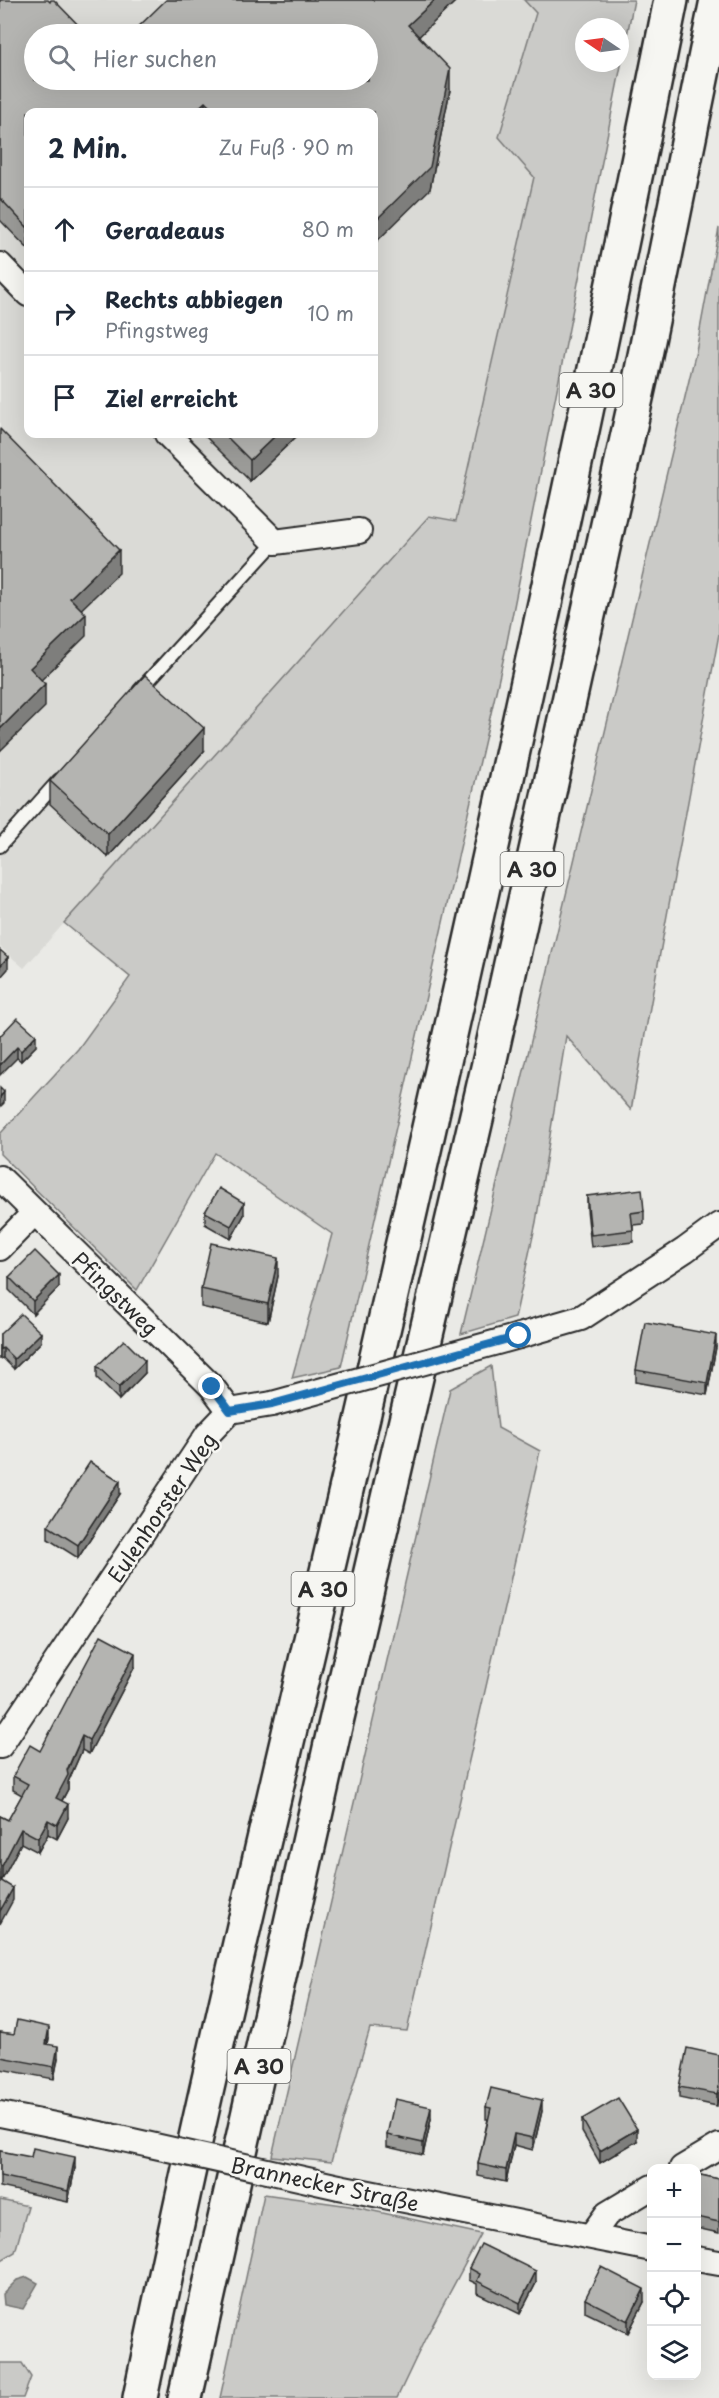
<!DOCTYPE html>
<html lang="de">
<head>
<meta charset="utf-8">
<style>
  :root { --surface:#fff; --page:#f2f2f3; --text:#1f2937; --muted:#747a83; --line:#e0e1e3 }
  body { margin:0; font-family:"Playpen Sans",sans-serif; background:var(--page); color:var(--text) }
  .controls { position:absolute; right:18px; bottom:18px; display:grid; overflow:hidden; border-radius:12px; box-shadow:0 6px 24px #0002 }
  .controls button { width:54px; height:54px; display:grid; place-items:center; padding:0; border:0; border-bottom:2px solid var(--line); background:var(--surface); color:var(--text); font:30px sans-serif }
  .compass { position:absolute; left:575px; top:18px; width:54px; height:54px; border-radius:50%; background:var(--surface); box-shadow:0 6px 24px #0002; rotate:283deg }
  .stop { position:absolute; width:18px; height:18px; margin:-14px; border:4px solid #1f6fb2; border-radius:50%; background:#fff }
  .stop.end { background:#1f6fb2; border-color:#fff; box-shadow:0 2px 6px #0008 }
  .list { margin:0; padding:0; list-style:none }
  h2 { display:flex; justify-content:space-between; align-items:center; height:78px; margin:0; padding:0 24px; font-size:26px }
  h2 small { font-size:20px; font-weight:400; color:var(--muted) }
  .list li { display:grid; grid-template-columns:39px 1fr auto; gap:18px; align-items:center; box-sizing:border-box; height:84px; padding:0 24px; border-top:2px solid var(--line) }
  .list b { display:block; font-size:22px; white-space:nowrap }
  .list p { margin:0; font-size:20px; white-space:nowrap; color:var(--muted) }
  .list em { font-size:20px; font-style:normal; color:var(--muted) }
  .icon { flex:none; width:33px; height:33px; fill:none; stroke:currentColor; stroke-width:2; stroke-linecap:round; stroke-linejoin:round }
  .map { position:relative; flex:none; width:719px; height:2398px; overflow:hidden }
  .search { position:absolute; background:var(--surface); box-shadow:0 6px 24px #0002; left:24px; top:24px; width:354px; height:66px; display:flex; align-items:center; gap:15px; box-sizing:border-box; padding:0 21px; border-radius:33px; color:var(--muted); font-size:22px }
  .panel { position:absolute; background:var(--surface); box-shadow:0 6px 24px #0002; left:24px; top:108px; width:354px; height:330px; border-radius:12px }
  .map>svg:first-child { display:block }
</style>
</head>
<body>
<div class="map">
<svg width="719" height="2398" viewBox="0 0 719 2398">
  <rect width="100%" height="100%" fill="#eaeae6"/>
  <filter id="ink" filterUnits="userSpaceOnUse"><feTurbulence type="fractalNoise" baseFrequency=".0167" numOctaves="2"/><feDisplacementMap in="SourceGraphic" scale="12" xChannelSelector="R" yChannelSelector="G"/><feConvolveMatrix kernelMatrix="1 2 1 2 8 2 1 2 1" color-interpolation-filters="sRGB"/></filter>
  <g filter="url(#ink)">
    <path fill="#dadad6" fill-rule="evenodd" d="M0,0H524L536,12L499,137L534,177L455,521L429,516L24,968L0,947ZM34,34H368V80H34ZM28,112H374V434H28Z"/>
    <g fill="#cacac7" stroke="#7a7a79" stroke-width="1.5" fill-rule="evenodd">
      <path d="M524,0H634L505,652L341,1367L292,1378L332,1234L215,1153L137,1290L0,1154V1134L78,1049L130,977L64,923L429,516L456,521L534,177L499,137L536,13ZM584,27H620V63H584Z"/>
      <polygon points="719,228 719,634 631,1110 566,1036 536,1222 515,1318 461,1334 696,351"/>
      <polygon points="491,1366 498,1428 540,1451 407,2031 370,2028 331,2162 272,2156 450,1389"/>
      <polygon points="264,2194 350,2206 481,2234 425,2339 397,2398 220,2398"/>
      <polygon points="0,2200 28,2206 15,2252 0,2261"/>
      <polygon points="0,2363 22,2363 31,2377 23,2398 0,2398"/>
    </g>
    <polygon fill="#a1a19e" stroke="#727270" stroke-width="1.5" points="27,2277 38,2283 23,2309 4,2305 3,2294 17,2280"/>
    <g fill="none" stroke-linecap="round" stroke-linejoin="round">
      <g stroke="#2b2b2b" stroke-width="16">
        <g id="lane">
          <polyline points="139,691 275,542"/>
          <polyline points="0,846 59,780"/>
        </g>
      </g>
      <g stroke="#2b2b2b" stroke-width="28">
        <g id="street">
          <polyline points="0,265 28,294"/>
          <polyline points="167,434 275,542 359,531"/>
          <polyline points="0,1178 212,1387 230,1411"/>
          <polyline points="0,1248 34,1213"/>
          <polyline points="519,1336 581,1318 685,1250 719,1225"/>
          <polyline points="0,1746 208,1434 230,1411 272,1404"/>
          <polyline points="0,2114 110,2136"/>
          <polyline points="682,2168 719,2146"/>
          <polyline points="339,2187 652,2249"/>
          <polyline points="591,2236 607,2214 652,2187"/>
          <polyline points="696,2259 719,2263"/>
        </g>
      </g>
      <g stroke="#2b2b2b" stroke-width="38">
        <g id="highway">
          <path d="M140,2398C213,2043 300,1692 381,1339C483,894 581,448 671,0"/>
          <polyline points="185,2398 333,1735 490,1059 640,380 717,0"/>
        </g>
      </g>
      <use href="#lane" stroke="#f6f6f2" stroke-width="12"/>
      <use href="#street" stroke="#f6f6f2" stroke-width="24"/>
      <use href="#highway" stroke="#f6f6f2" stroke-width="33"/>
      <g stroke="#2b2b2b" stroke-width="28" stroke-linecap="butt">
        <g id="street-bridge">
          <polyline points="272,1404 519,1336"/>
          <polyline points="110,2136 339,2187"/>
        </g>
      </g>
      <use href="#street-bridge" stroke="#f6f6f2" stroke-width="24"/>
    </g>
    <g fill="#9b9b98" stroke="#2b2b2b" stroke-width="1.5">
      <polygon points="0,0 34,80 368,80 166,0 457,0 419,36 450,90 430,189 374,112 28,112 28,249 0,220"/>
      <polygon points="203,434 299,434 250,481"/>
      <polygon points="204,751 108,857 50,804 50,781"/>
      <polygon points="0,1036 36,1046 21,1061 17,1058"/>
      <polygon points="587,1196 644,1211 644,1224 633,1225 633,1242 591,1247 587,1209"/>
      <polygon points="205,1212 244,1215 231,1239 205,1224"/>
      <polygon points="278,1276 268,1322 201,1307 201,1289"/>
      <polygon points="9,1277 59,1287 33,1314 9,1290"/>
      <polygon points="0,1334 41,1342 14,1369 3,1358 0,1359"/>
      <polygon points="716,1347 707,1395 636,1382 636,1370"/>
      <polygon points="97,1366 145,1373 119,1400 97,1378"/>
      <polygon points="120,1494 78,1558 48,1539 48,1526"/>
      <polygon points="135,1666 89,1754 82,1750 68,1782 68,1789 62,1801 68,1818 57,1839 48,1834 38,1852 21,1843 2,1880 0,1879 0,1816 8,1820 22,1795 13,1790 13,1776"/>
      <polygon points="0,2032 14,2034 49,2038 48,2044 58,2058 54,2079 0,2069"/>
      <polygon points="719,2055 717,2106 679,2098 679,2087"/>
      <polygon points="486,2107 542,2111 533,2150 514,2145 506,2182 478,2176 478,2164 488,2119 486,2119"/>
      <polygon points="431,2119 423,2155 387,2147 387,2135"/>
      <polygon points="582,2119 637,2141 600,2163 582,2132"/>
      <polygon points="0,2151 75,2168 68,2202 0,2187"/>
      <polygon points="696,2174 719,2179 719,2233 696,2228"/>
      <polygon points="469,2268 536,2283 520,2314 477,2293 477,2284 469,2280"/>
      <polygon points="585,2299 644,2302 628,2333 585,2312"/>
    </g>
    <g fill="#7e7e7c" stroke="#2b2b2b" stroke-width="1.5">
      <polygon points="435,0 457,0 408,47 408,25"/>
      <polygon points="450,69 450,90 430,189 374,244 374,222"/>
      <polygon points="205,102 205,112 194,112"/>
      <polygon points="277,434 299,434 250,481 250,460"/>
      <polygon points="119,550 119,573 70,620 70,598"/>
      <polygon points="86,614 86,636 30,691 30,668"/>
      <polygon points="45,684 45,707 0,751 0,729"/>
      <polygon points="204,728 204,751 108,857 108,834"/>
      <polygon points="8,957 8,969 0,978 0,966"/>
      <polygon points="36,1035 36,1046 21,1061 21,1051"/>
      <polygon points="17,1047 17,1058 0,1075 0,1065"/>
      <polygon points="4,1092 4,1103 0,1107 0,1097"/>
      <polygon points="244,1203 244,1215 231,1239 231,1226"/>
      <polygon points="278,1258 278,1276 268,1322 268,1304"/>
      <polygon points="59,1275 59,1287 33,1314 33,1301"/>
      <polygon points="41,1333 41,1342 14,1369 14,1359"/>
      <polygon points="716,1335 716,1347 707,1395 707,1383"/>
      <polygon points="3,1348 3,1358 0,1359 0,1349"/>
      <polygon points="145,1361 145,1373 119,1400 119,1387"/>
      <polygon points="120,1481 120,1494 78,1558 78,1545"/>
      <polygon points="135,1653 135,1666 89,1754 89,1740"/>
      <polygon points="82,1736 82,1750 68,1782 68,1789 56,1811 56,1798"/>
      <polygon points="68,1804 68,1818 57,1839 57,1825"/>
      <polygon points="48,1820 48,1834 38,1852 38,1838"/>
      <polygon points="21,1829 21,1843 2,1880 2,1866"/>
      <polygon points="13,1888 13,1900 0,1924 0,1911"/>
      <polygon points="49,2027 49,2038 46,2055 46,2044"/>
      <polygon points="58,2046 58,2058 54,2079 54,2067"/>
      <polygon points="719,2087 719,2098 717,2106 717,2094"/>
      <polygon points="542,2100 542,2111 533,2150 533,2138"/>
      <polygon points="431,2107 431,2119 423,2155 423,2143"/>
      <polygon points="637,2129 637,2141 600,2163 600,2151"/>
      <polygon points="514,2134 514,2145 506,2182 506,2170"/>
      <polygon points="75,2157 75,2168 68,2202 68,2191"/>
      <polygon points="536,2271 536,2283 520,2314 520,2303"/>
      <polygon points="644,2289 644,2302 628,2333 628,2321"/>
    </g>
    <g fill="#b4b4b1" stroke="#2b2b2b" stroke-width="1.5">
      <polygon points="0,0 48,0 50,2 51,0 54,0 87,34 34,34 34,80 368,80 368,34 131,34 166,0 435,0 408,25 450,69 430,167 374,222 374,112 215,112 205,102 194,112 28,112 28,228 0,198"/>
      <polygon points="0,429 119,550 70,598 86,614 30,668 45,684 0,729"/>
      <polygon points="224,434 277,434 250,460"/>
      <polygon points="145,675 204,728 108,834 50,781"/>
      <polygon points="0,950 8,957 0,966"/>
      <polygon points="17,1018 36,1035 21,1051 17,1047 0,1065 0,1036"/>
      <polygon points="0,1088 4,1092 0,1097"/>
      <polygon points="219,1188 244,1203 231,1226 205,1212"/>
      <polygon points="642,1189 644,1211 631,1213 633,1230 591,1235 587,1196"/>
      <polygon points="211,1243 278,1258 268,1304 201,1289"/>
      <polygon points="35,1251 59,1275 33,1301 9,1277"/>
      <polygon points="21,1314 41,1333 14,1359 3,1348 0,1349 0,1334"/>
      <polygon points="645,1322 716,1335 707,1383 636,1370"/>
      <polygon points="124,1340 145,1361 119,1387 97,1366"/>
      <polygon points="90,1462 120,1481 78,1545 48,1526"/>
      <polygon points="101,1635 135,1653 89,1740 82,1736 67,1770 68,1775 56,1798 68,1804 57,1825 48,1820 38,1838 21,1829 2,1866 0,1865 0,1816 8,1820 28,1784 13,1776 30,1745 40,1751"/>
      <polygon points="0,1880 13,1888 0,1911"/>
      <polygon points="17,2020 49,2027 46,2044 58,2046 54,2067 0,2057 0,2032 14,2034"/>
      <polygon points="687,2048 719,2055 719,2087 717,2094 679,2087"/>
      <polygon points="491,2088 542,2100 533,2138 514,2134 506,2170 478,2164 491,2108 486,2107"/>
      <polygon points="618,2098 637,2129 600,2151 582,2119"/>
      <polygon points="395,2099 431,2107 423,2143 387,2135"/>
      <polygon points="33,2148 75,2157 68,2191 0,2176 0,2151 31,2157"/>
      <polygon points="696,2174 719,2179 719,2222 696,2217"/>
      <polygon points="481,2244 536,2271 520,2303 477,2281 480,2274 469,2268"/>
      <polygon points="601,2267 644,2289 628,2321 585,2299"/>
    </g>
  </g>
  <g fill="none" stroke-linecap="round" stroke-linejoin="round" filter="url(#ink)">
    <polyline stroke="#1f6fb2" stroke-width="8" points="212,1387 230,1411 272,1404 519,1336"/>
  </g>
  <g text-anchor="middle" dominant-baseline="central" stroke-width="5" stroke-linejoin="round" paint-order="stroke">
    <g fill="#f6f6f2" stroke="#686867" stroke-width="1.5">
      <rect x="559.5" y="373" width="63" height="34" rx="4.5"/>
      <rect x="500.5" y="852" width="63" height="34" rx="4.5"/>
      <rect x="291.5" y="1572" width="63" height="34" rx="4.5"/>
      <rect x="227.5" y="2049" width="63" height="34" rx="4.5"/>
    </g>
    <g font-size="20" font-weight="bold" fill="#2b2b2b">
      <text x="591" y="390">A 30</text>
      <text x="532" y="869">A 30</text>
      <text x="323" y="1589">A 30</text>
      <text x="259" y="2066">A 30</text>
    </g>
    <g font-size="21" fill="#2b2b2b" stroke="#f6f6f2">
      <text transform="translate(116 1293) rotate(44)">Pfingstweg</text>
      <text transform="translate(161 1507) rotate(-56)">Eulenhorster Weg</text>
      <text transform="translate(325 2183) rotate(12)">Brannecker Straße</text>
    </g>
  </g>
</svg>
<div class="controls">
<button>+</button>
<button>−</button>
<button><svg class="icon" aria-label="locate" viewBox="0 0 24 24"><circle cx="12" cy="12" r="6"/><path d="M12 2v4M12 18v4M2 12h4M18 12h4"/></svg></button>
<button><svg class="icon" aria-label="layers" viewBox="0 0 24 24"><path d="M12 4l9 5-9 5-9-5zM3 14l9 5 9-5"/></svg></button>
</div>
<svg class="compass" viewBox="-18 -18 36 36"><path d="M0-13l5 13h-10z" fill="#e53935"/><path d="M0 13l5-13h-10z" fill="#747a83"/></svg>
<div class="stop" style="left:519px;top:1336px"></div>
<div class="stop end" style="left:212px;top:1387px"></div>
<div class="search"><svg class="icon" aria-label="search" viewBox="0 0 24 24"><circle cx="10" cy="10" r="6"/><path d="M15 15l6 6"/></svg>Hier suchen</div>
<section class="panel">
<h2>2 Min.<small>Zu Fuß · 90 m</small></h2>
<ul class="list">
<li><svg class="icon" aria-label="ahead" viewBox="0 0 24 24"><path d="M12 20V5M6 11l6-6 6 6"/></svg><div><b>Geradeaus</b></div><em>80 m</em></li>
<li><svg class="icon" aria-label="right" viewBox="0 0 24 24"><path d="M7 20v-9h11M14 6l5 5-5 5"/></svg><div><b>Rechts abbiegen</b><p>Pfingstweg</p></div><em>10 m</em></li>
<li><svg class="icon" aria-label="arrive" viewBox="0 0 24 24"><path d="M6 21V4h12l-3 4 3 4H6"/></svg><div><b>Ziel erreicht</b></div></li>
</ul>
</section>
</div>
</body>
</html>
